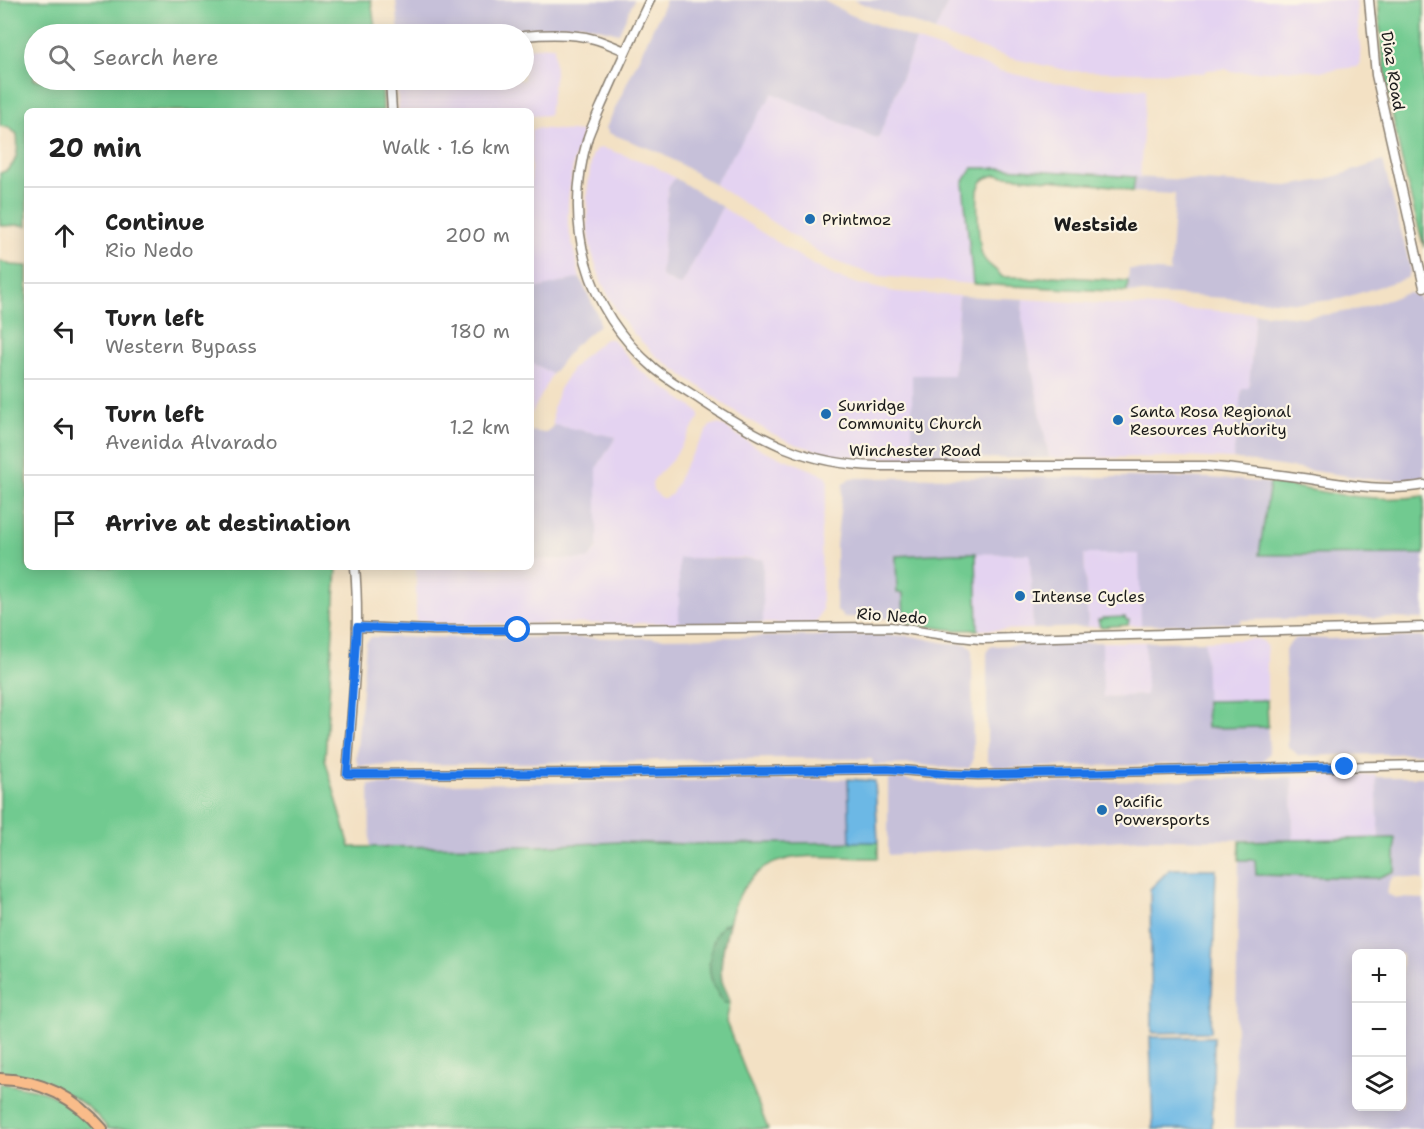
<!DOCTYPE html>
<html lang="en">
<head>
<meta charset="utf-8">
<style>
  :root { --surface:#fff; --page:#f6f6f6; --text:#222; --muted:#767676; --line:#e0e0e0 }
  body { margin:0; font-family:"Shantell Sans",sans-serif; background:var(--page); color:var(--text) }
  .controls { position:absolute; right:18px; bottom:18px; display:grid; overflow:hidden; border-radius:9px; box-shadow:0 3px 15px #0003 }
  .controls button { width:54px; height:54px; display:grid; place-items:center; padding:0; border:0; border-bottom:2px solid var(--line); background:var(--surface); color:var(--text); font:30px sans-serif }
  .stop { position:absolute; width:18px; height:18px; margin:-14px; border:4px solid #1a73e8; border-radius:50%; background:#fff }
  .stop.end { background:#1a73e8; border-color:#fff; box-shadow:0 2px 6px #0008 }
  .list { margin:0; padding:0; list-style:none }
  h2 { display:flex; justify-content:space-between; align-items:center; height:78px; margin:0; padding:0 24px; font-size:26px }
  h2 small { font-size:20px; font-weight:400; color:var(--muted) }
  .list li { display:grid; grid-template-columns:39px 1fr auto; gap:18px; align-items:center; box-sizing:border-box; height:96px; padding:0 24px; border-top:2px solid var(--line) }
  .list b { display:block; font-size:22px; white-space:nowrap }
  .list p { margin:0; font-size:20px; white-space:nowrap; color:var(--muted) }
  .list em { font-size:20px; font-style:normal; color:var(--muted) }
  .icon { flex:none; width:33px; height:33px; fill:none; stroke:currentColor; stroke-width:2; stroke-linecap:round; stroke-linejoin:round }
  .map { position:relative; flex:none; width:1424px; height:1129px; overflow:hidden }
  .search { position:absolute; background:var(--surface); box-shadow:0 3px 15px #0003; left:24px; top:24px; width:510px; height:66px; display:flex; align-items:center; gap:15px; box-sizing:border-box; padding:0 21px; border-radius:33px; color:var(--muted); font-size:22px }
  .panel { position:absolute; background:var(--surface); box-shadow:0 3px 15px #0003; left:24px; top:108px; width:510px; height:462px; border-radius:9px }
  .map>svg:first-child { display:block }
</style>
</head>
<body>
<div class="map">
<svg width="1424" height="1129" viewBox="0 0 1424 1129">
  <rect width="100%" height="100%" fill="#fcf5e5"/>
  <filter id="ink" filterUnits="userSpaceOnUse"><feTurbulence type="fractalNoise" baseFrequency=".0167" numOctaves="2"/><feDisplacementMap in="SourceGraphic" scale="12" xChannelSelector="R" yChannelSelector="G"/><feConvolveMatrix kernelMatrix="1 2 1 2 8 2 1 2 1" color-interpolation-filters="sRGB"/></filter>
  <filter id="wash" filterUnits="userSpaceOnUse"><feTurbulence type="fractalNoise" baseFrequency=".008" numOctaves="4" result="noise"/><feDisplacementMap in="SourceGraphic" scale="24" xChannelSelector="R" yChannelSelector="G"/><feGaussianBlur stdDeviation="1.35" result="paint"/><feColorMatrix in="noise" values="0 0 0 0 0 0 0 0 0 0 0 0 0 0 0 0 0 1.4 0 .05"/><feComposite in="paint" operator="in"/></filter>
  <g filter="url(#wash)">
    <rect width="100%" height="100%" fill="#f3e1c4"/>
    <g fill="#e4d3f1">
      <polygon points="949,0 1356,0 1361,58 1358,67 1323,71 1280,69 1277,71 1232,72 1226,69 1207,70 1204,73 1070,71 1010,58 951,38 935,31"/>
      <polygon points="916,40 1000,71 1050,82 1082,87 1146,89 1140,177 1005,168 963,183 973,284 878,276 842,264 826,257 714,184 773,92 878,139"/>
      <polygon points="554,46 555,73 549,115 531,116 531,111 399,111 397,80 524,80 524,48"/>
      <polygon points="536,128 582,132 573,164 568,199 568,226 580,278 531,290 531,130"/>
      <polygon points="603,148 653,165 675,178 668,188 661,276 681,286 722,207 816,267 836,277 858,284 896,292 959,296 954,375 912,375 912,459 837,456 795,444 769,432 736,412 656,356 634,334 619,315 601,281 591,250 588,231 587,193 592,156 596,149"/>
      <polygon points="1023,299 1255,313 1249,388 1242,388 1233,459 1180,457 1049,458 1022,317"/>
      <polygon points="605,339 612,339 638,369 699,412 699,418 672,460 654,479 652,483 653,490 661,498 665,498 672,494 685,465 710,426 716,424 721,425 760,449 827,476 828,485 821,531 822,610 817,620 814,623 798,624 763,623 763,559 740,558 679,558 679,623 416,624 416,567 531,567 531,559 588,559 597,548 597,467 616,437 553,425 553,409 559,389 572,369 584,356"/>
      <polygon points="531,362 552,374 531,415"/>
      <polygon points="976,553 1030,554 1033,629 978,630"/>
      <polygon points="1084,554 1140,554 1141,625 1088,627"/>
      <polygon points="1256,639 1263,641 1267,646 1267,700 1206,701 1205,641"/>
      <polygon points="1102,642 1145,642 1147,695 1102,697"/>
      <polygon points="1376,775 1379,838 1293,840 1292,777"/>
    </g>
    <g fill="#c6c0d9" fill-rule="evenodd">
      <polygon points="396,0 634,0 619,33 581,24 465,34 399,34"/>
      <polygon points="666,0 822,0 851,15 916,40 878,139 773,93 714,184 661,153 609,133 606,128"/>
      <polygon points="853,0 949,0 935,31"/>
      <polygon points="1383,161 1411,270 1407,278 1340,299 1304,303 1127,292 1129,269 1170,272 1175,194 1133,192 1135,177 1287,186 1324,180"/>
      <polygon points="675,178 722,207 681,286 661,276 668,188"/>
      <polygon points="580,278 599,318 599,325 573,347 552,374 531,362 531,290"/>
      <polygon points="1408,293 1418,295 1424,311 1424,477 1397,480 1369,479 1233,459 1242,388 1249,388 1255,313 1302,317 1332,314 1359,309"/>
      <polygon points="959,296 1023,299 1022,317 1049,458 912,459 912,375 954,375"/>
      <polygon points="553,425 616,437 597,467 597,547 588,559 531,559 531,431 544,433 551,429"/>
      <polygon points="1125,477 1211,478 1270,483 1260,555 1424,554 1424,619 1342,617 1241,620 1241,623 1141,625 1139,554 1084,554 1088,627 1033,629 1030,554 952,553 897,556 897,593 903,593 904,619 844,617 836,610 836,545 843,484 850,478"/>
      <polygon points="679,558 763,559 763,623 679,623"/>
      <polygon points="890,635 912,636 946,643 967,644 972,648 973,761 969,768 960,769 914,764 873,765 872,759 786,758 359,766 356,760 366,643 371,637 658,638"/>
      <polygon points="1424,637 1424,753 1299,756 1288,746 1285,649 1295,638 1326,639"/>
      <polygon points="1205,641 1207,728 1268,727 1269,754 1262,762 995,768 987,760 987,651 991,646 1102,642 1103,697 1146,695 1145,642"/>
      <polygon points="1292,777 1293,840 1141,839 888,855 888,779 903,779 950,786"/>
      <path d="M1376,777H1424V880L1395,876L1389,882L1387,894L1396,898L1424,899V1129L1234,1128L1239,860H1256V875L1377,878L1395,872V838H1379ZM1356,954H1402V1106H1356Z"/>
      <polygon points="848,779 850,842 690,844 620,842 538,846 370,847 369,785"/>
    </g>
    <g fill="#71ca90" stroke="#467356" stroke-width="1.5">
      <path d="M0,0H371L376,34H34V80H382L383,111H27V226L20,225L3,226L0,225V173C18,168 19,150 17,134L9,128L0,126Z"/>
      <path d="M1378,0H1424V247C1401,167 1383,84 1378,0Z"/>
      <path d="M972,168H1005L1135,177L1133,192L1113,186L995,175C984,178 980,181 978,191C977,204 978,248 983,257C988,266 997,269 1002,277H1022L1033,279L1053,276L1128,281L1127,292L973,284L963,183Z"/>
      <path d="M0,261L11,265L27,266V567H337L325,759L350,847L538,846L620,842L690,844L878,842V858C811,858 750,840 729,923L723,924L709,962L725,1003H730L726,1022L768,1129H108C79,1089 44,1085 0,1075Z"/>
      <path d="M1270,483C1321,491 1372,504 1424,496V554L1259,555Z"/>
      <polygon points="952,553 976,553 978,630 954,630 904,623 903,593 897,593 896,556"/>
      <polygon points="1125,617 1126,620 1129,620 1128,625 1100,627 1098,620 1102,620 1102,618"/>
      <polygon points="1267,700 1268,727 1207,728 1206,701"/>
      <polygon points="1395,838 1395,871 1377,878 1256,875 1255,860 1239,860 1240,841"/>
      <polygon points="0,1083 39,1090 65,1101 98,1129 0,1129"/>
    </g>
    <path fill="#5cae7a" stroke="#3c654b" stroke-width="1.5" d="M729,923C725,941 719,962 722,981C724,989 730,995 730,1003H725C718,996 714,988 711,978C707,963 712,926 729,923Z"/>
    <g fill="#6cb8e5" stroke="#446a80" stroke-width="1.5">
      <polygon points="848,779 875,781 878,842 850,842"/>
      <polygon points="1170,869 1216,869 1211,1032 1152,1033 1150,889"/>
      <polygon points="1150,1037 1214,1037 1212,1129 1153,1129"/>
    </g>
  </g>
  <g filter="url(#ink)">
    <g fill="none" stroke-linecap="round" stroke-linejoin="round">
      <g stroke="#887e70" stroke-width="11">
        <g id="minor">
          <path d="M650,0C635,31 620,63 606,95C600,109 593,123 588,137C563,223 585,309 654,368C668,380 686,390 702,401C761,440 806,465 878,466H1205C1240,469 1275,474 1310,479C1348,485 1386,492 1424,485"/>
          <polyline points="1369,0 1376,75 1424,287"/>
          <path d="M524,36C546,34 572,33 594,39C605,42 615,47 625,51"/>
          <polyline points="390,80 392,111"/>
          <path d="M355,567C361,636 352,705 347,774L611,773L888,769L948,774L978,775L1424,765"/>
          <path d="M357,627L434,630L890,627C922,631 951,638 983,639L1424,627"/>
        </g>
      </g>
      <g stroke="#887e70" stroke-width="14">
        <path id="major" d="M0,1079C41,1080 76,1098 102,1129"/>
      </g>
      <use href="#minor" stroke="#fff" stroke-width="8"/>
      <use href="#major" stroke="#f9bc8a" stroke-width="10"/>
    </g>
  </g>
  <g fill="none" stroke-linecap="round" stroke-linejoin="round" filter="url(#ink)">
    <polyline stroke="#1a73e8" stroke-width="8" points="518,630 434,630 357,627 347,774 611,773 888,769 948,774 978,775 1345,767"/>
  </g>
  <g fill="#1f6fb2" stroke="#fcf5e5" stroke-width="2">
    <circle cx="810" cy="219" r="6"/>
    <circle cx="826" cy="414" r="6"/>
    <circle cx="1118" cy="420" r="6"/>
    <circle cx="1020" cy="596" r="6"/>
    <circle cx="1102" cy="810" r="6"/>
  </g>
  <g text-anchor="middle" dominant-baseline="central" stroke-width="4.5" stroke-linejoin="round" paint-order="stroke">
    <g font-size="16" fill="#1c1c1c" stroke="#fcf5e5">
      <text transform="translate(1393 71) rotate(81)">Diaz Road</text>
      <text x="915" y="450">Winchester Road</text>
      <text transform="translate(892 616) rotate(4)">Rio Nedo</text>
    </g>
    <g font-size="16" fill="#1c1c1c" stroke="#fcf5e5" text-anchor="start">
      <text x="822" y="219">Printmoz</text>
      <text x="838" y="405">Sunridge<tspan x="838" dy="18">Community Church</tspan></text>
      <text x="1130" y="411">Santa Rosa Regional<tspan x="1130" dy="18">Resources Authority</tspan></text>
      <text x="1032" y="596">Intense Cycles</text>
      <text x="1114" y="801">Pacific<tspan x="1114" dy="18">Powersports</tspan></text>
    </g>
    <g font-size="18" font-weight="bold" fill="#1c1c1c" stroke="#fcf5e5">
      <text x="1096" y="225">Westside</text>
    </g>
  </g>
</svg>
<div class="controls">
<button>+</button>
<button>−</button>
<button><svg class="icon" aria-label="layers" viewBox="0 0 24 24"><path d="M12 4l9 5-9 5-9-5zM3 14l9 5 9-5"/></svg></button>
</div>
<div class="stop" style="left:518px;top:630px"></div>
<div class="stop end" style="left:1345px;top:767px"></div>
<div class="search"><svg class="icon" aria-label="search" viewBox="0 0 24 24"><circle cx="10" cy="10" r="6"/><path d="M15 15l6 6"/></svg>Search here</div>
<section class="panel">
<h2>20 min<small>Walk · 1.6 km</small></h2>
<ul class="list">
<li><svg class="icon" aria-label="ahead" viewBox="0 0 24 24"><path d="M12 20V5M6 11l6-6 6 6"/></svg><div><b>Continue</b><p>Rio Nedo</p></div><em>200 m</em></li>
<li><svg class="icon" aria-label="left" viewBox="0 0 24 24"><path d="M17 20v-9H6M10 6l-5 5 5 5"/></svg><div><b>Turn left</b><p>Western Bypass</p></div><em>180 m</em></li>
<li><svg class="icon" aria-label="left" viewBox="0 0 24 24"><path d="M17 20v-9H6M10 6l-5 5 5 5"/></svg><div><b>Turn left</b><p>Avenida Alvarado</p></div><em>1.2 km</em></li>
<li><svg class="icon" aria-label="arrive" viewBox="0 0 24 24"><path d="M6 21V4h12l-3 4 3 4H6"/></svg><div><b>Arrive at destination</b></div></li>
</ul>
</section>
</div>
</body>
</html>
